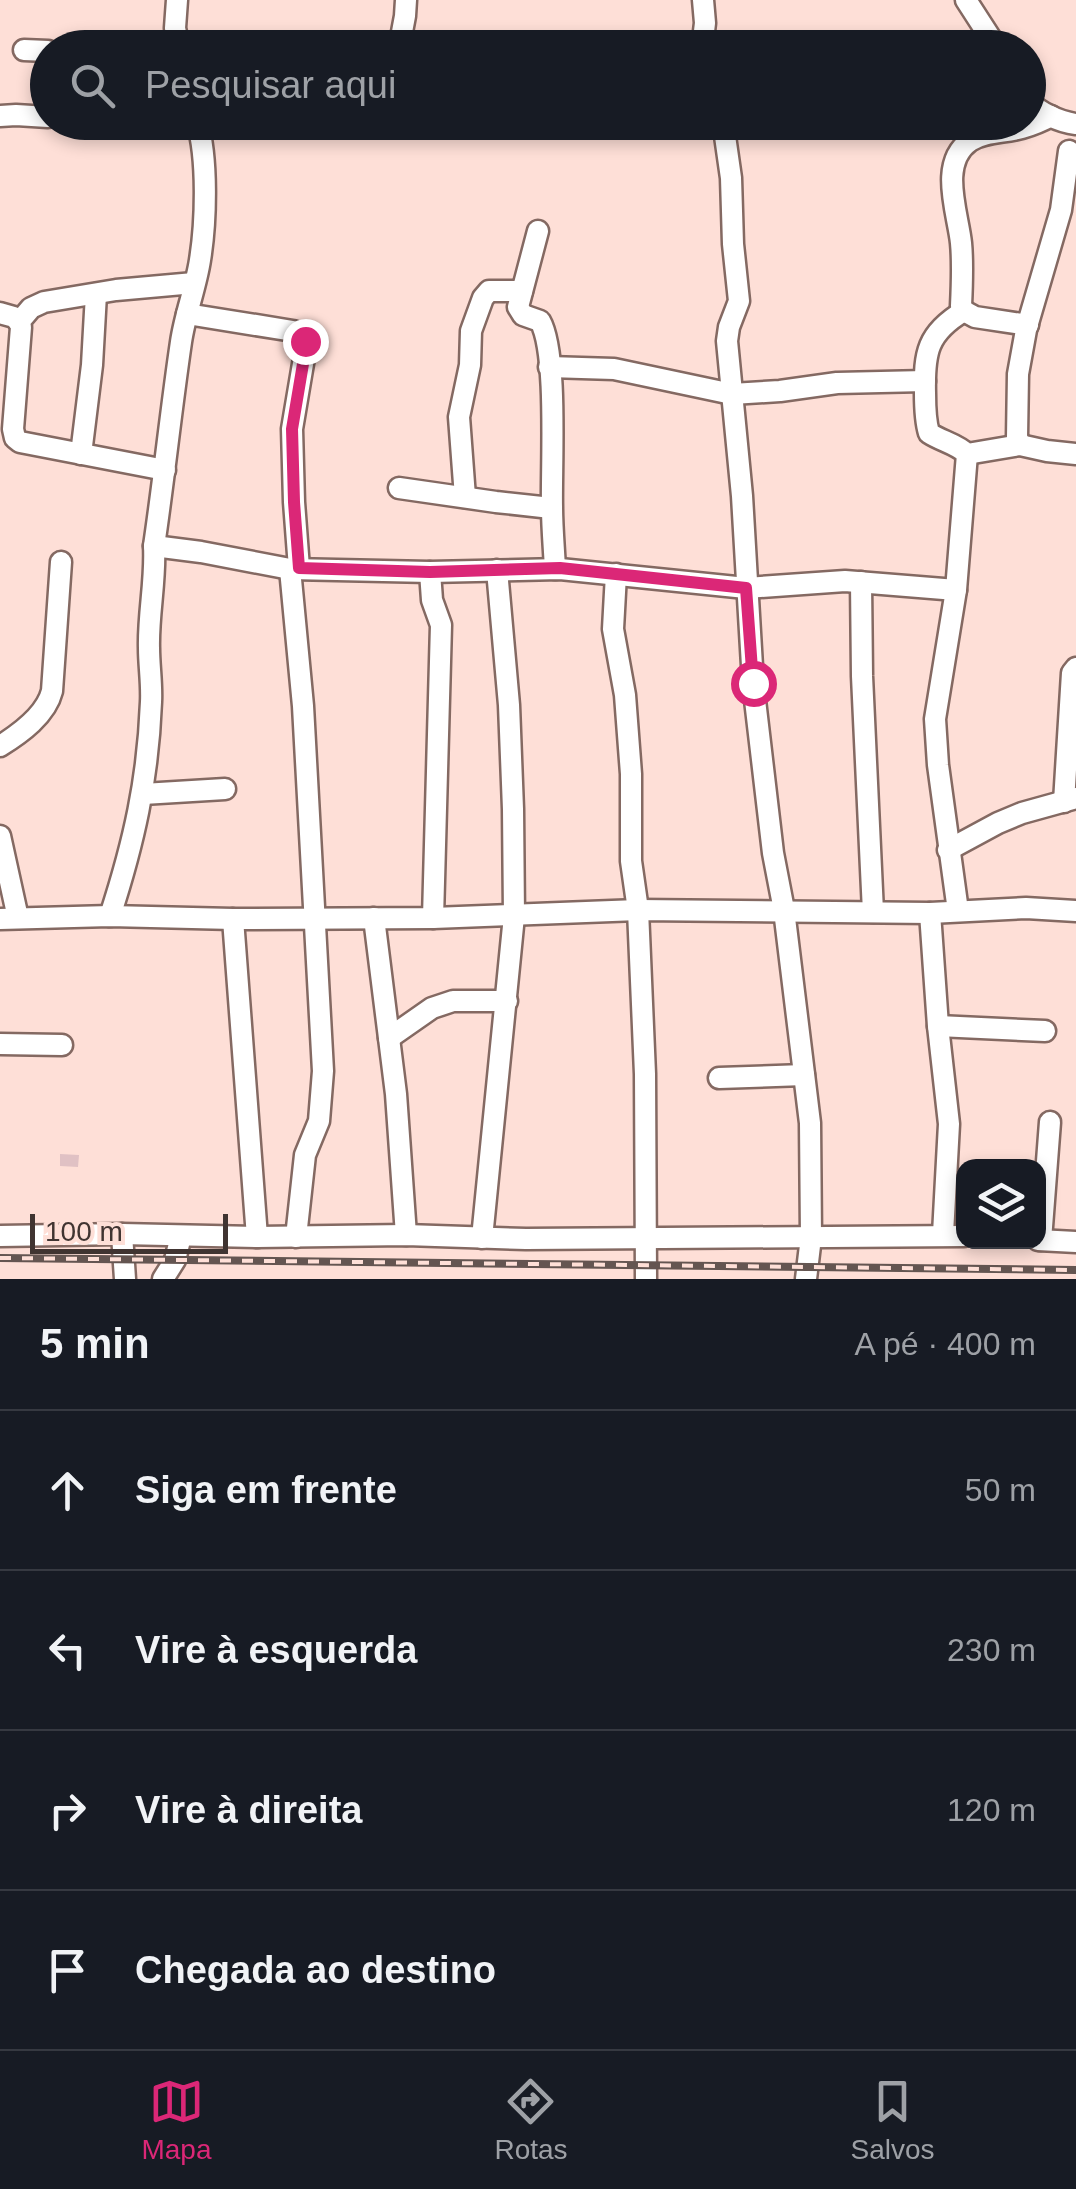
<!DOCTYPE html>
<html lang="pt">
<head>
<meta charset="utf-8">
<style>
  :root { --surface:#171b24; --page:#20242c; --text:#f1f3f6; --muted:#9ea1a6; --line:#363941; --accent:#db2777 }
  body { margin:0; font-family:Arial,sans-serif; background:var(--page); color:var(--text) }
  .controls { position:absolute; right:30px; bottom:30px; display:grid; overflow:hidden; border-radius:20px; box-shadow:0 5px 15px #0003 }
  .controls button { width:90px; height:90px; display:grid; place-items:center; padding:0; border:0; border-bottom:2px solid var(--line); background:var(--surface); color:var(--text); font:50px sans-serif }
  .scale { position:absolute; left:30px; bottom:25px; width:198px; box-sizing:border-box; padding-left:10px; border:5px solid #403431; border-top:0; font-size:28px; line-height:35px; white-space:nowrap; color:#403431; -webkit-text-stroke:8px #fedfd7; paint-order:stroke }
  .stop { position:absolute; width:30px; height:30px; margin:-22px; border:8px solid #db2777; border-radius:50%; background:#fff }
  .stop.end { background:#db2777; border-color:#fff; box-shadow:0 2px 10px #0008 }
  .list { margin:0; padding:0; list-style:none }
  h2 { display:flex; justify-content:space-between; align-items:center; height:130px; margin:0; padding:0 40px; font-size:42px }
  h2 small { font-size:32px; font-weight:400; color:var(--muted) }
  .list li { display:grid; grid-template-columns:65px 1fr auto; gap:30px; align-items:center; box-sizing:border-box; height:160px; padding:0 40px; border-top:2px solid var(--line) }
  .list b { display:block; font-size:38px; white-space:nowrap }
  .list em { font-size:32px; font-style:normal; color:var(--muted) }
  .icon { flex:none; width:55px; height:55px; fill:none; stroke:currentColor; stroke-width:2; stroke-linecap:round; stroke-linejoin:round }
  .map { position:relative; flex:none; width:1076px; height:1279px; overflow:hidden }
  .search { position:absolute; background:var(--surface); box-shadow:0 5px 15px #0003; left:30px; right:30px; top:30px; height:110px; display:flex; align-items:center; gap:25px; box-sizing:border-box; padding:0 35px; border-radius:55px; color:var(--muted); font-size:38px }
  .sheet { height:770px; background:var(--surface) }
  nav { display:flex; justify-content:space-around; align-items:center; box-sizing:border-box; height:140px; border-top:2px solid var(--line); background:var(--surface); font-size:28px; color:var(--muted) }
  nav a { display:grid; justify-items:center; gap:5px }
  nav .on { color:var(--accent) }
  .map>svg:first-child { display:block }
</style>
</head>
<body>
<div class="map">
<svg width="1076" height="1279" viewBox="0 0 1076 1279">
  <rect width="100%" height="100%" fill="#fedfd7"/>
  <polygon fill="#e0c1c4" points="60,1154 79,1155 78,1167 60,1166"/>
  <g fill="none" stroke-linecap="round" stroke-linejoin="round">
    <g stroke="#846962" stroke-width="25">
      <g id="minor">
        <polyline points="177,0 175,28 179,48"/>
        <polyline points="966,0 997,48"/>
        <polyline points="399,48 405,16 406,0"/>
        <polyline points="702,48 705,23 703,0"/>
        <polyline points="24,50 48,51"/>
        <path d="M1028,100C1039,113 1060,122 1076,124"/>
        <polyline points="0,116 16,115 48,117"/>
        <polyline points="91,122 121,126 147,122"/>
        <polyline points="723,122 731,178 733,244 739,301 729,327 727,341 742,496 753,683 773,853 784,910 810,1123 811,1237 806,1279"/>
        <path d="M538,231L518,307L523,315L540,321C558,352 551,467 552,507C552,527 554,548 555,569"/>
        <path d="M964,311C927,333 924,353 925,393C925,406 925,420 929,433C941,441 957,444 967,454L1020,445L1047,451L1076,454"/>
        <path d="M964,311L961,306C962,285 963,264 961,243C958,213 938,163 970,141C985,131 1005,133 1022,128C1032,125 1042,121 1051,116"/>
        <polyline points="964,311 975,317 1028,325"/>
        <polyline points="0,313 14,317 19,322"/>
        <path d="M187,314L293,331C304,336 305,340 305,352L292,429L294,502L299,568"/>
        <polyline points="549,367 614,369 732,394 780,391 837,383 925,381"/>
        <polyline points="1020,445 1017,437 1018,374 1026,330 1061,210 1069,151"/>
        <polyline points="81,454 92,365 96,294"/>
        <polyline points="165,470 20,442 15,438 13,429 21,327 19,322 31,308 44,302 116,290 194,283"/>
        <polyline points="399,488 496,502 551,508"/>
        <polyline points="465,497 459,417 470,365 471,331 483,298 489,291 522,291"/>
        <polyline points="154,546 201,552 290,569 430,572 560,569 746,588 845,581 956,590"/>
        <polyline points="290,569 303,706 323,1071 319,1121 305,1155 296,1237"/>
        <polyline points="430,572 432,600 441,625 433,918"/>
        <polyline points="616,574 613,629 625,695 631,774 631,861 638,910 645,1074 646,1279"/>
        <polyline points="861,582 862,676 873,912"/>
        <path d="M0,746C21,733 46,715 52,691L61,562"/>
        <polyline points="143,794 225,789"/>
        <polyline points="1064,802 1072,673 1076,668"/>
        <polyline points="0,836 18,918"/>
        <polyline points="948,850 998,823 1022,813 1076,798"/>
        <polyline points="958,911 938,765 935,719 956,590 967,454"/>
        <polyline points="930,913 938,1026 949,1124 943,1234"/>
        <path d="M110,916C134,842 148,780 151,702C152,684 149,666 149,648C148,614 156,580 154,546C164,478 171,410 181,342C185,314 196,287 200,260C206,223 208,158 197,122"/>
        <polyline points="374,918 396,1094 406,1235"/>
        <polyline points="0,919 110,916 233,919 433,918 638,910 930,913 1026,908 1076,911"/>
        <polyline points="233,919 257,1237"/>
        <polyline points="938,1026 1045,1031"/>
        <polyline points="389,1038 432,1008 453,1001 507,1001"/>
        <polyline points="0,1044 62,1045"/>
        <polyline points="719,1078 804,1075"/>
        <polyline points="122,1234 125,1279"/>
        <polyline points="0,1236 122,1234 257,1237 406,1235 526,1239 964,1236"/>
        <polyline points="482,1238 514,916 513,809 509,705 497,570"/>
        <polyline points="1038,1240 1076,1242"/>
        <polyline points="1041,1240 1050,1122"/>
        <polyline points="163,1279 175,1260 181,1236"/>
      </g>
    </g>
    <use href="#minor" stroke="#fff" stroke-width="20"/>
    <g stroke="#645551" stroke-width="8">
      <polyline id="rail" points="0,1258 1076,1270"/>
    </g>
    <use href="#rail" stroke="#fedfd7" stroke-width="4" stroke-dasharray="11" stroke-linecap="butt"/>
  </g>
  <g fill="none" stroke-linecap="round" stroke-linejoin="round">
    <polyline stroke="#db2777" stroke-width="12" points="305,341 305,352 292,429 294,502 299,568 430,572 560,568 746,588 753,683"/>
  </g>
</svg>
<div class="controls">
<button><svg class="icon" aria-label="layers" viewBox="0 0 24 24"><path d="M12 4l9 5-9 5-9-5zM3 14l9 5 9-5"/></svg></button>
</div>
<div class="scale">100 m</div>
<div class="stop" style="left:753px;top:683px"></div>
<div class="stop end" style="left:305px;top:341px"></div>
<div class="search"><svg class="icon" aria-label="search" viewBox="0 0 24 24"><circle cx="10" cy="10" r="6"/><path d="M15 15l6 6"/></svg>Pesquisar aqui</div>
</div>
<section class="sheet">
<h2>5 min<small>A pé · 400 m</small></h2>
<ul class="list">
<li><svg class="icon" aria-label="ahead" viewBox="0 0 24 24"><path d="M12 20V5M6 11l6-6 6 6"/></svg><div><b>Siga em frente</b></div><em>50 m</em></li>
<li><svg class="icon" aria-label="left" viewBox="0 0 24 24"><path d="M17 20v-9H6M10 6l-5 5 5 5"/></svg><div><b>Vire à esquerda</b></div><em>230 m</em></li>
<li><svg class="icon" aria-label="right" viewBox="0 0 24 24"><path d="M7 20v-9h11M14 6l5 5-5 5"/></svg><div><b>Vire à direita</b></div><em>120 m</em></li>
<li><svg class="icon" aria-label="arrive" viewBox="0 0 24 24"><path d="M6 21V4h12l-3 4 3 4H6"/></svg><div><b>Chegada ao destino</b></div></li>
</ul>
</section>
<nav>
<a class="on"><svg class="icon" aria-label="map" viewBox="0 0 24 24"><path d="M3 6l6-2 6 2 6-2v14l-6 2-6-2-6 2zM9 4v14M15 6v14"/></svg>Mapa</a>
<a><svg class="icon" aria-label="directions" viewBox="0 0 24 24"><path d="M12 3l9 9-9 9-9-9zM9 14v-3h6M13 9l2 2-2 2"/></svg>Rotas</a>
<a><svg class="icon" aria-label="saved" viewBox="0 0 24 24"><path d="M7 4h10v16l-5-4-5 4z"/></svg>Salvos</a>
</nav>
</body>
</html>
